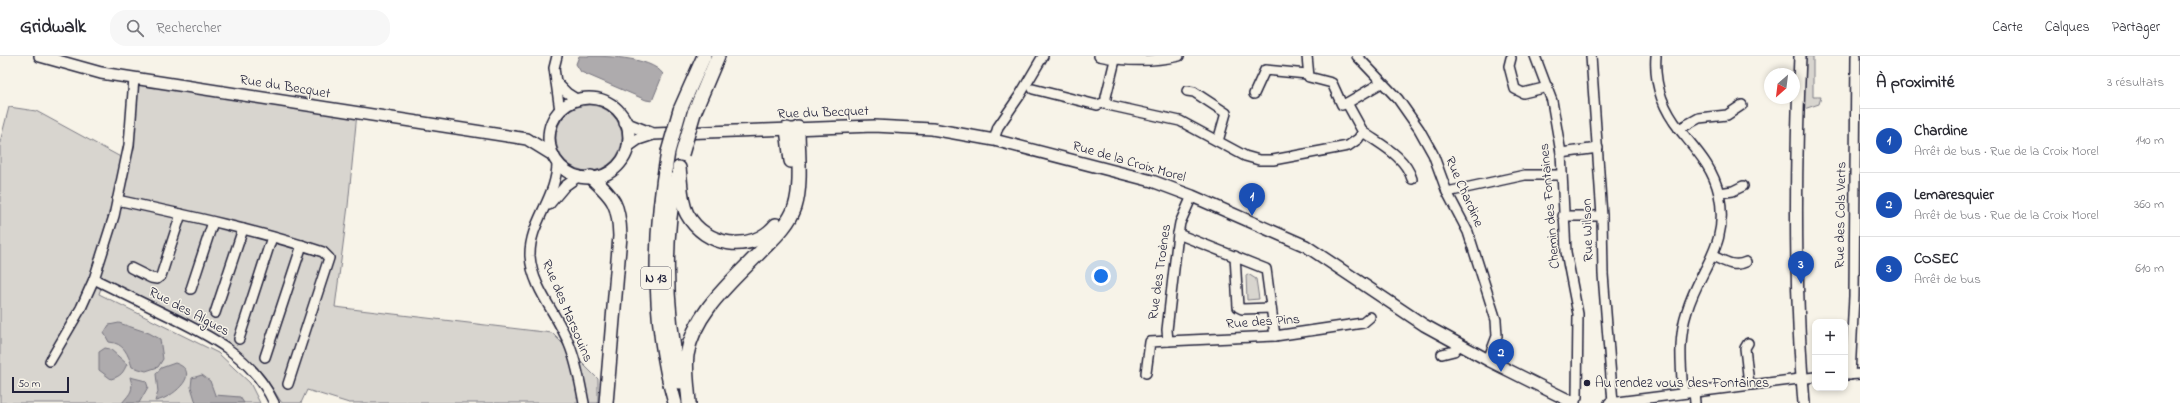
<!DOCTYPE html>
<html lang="fr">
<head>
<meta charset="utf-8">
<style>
  :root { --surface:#fff; --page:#f7f7f7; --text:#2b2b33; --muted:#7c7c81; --line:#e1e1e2; --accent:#22223b }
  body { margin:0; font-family:"Indie Flower",sans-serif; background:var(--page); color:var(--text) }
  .controls { position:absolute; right:12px; bottom:12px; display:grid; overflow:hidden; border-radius:8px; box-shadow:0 2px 6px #0003 }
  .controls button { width:36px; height:36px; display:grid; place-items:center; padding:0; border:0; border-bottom:1px solid var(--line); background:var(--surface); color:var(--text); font:20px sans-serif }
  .compass { position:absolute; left:1764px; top:12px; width:36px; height:36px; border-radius:50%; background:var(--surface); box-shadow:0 2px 6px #0003; rotate:208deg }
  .scale { position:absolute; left:12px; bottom:10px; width:57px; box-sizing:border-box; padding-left:4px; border:2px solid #22223b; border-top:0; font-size:11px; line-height:14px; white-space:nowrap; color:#22223b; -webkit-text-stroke:3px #f7f3e8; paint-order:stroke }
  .you { position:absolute; left:1101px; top:220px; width:14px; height:14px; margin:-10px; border:3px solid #fff; border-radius:50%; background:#1a73e8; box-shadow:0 0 0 6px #1a73e833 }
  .badge { display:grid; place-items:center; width:26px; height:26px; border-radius:50%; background:var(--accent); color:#fff; font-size:13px; font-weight:700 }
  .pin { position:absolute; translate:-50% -33px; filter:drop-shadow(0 1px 2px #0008) }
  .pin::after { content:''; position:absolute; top:21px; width:14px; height:12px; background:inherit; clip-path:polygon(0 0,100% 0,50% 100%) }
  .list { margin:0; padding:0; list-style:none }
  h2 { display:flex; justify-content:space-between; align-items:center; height:52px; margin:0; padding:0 16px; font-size:17px }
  h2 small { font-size:13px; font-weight:400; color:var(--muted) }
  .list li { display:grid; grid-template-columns:26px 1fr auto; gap:12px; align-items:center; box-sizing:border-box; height:64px; padding:0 16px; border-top:1px solid var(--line) }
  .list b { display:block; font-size:15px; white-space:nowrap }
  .list p { margin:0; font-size:13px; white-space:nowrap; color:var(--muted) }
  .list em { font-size:13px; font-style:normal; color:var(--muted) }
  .icon { flex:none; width:22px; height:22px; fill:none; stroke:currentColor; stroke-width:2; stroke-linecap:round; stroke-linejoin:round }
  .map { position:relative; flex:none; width:1860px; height:347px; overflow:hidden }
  header { display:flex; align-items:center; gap:24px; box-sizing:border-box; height:56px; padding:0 20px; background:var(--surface); border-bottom:1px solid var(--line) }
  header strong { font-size:19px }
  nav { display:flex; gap:22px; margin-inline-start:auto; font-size:14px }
  .search { width:280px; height:36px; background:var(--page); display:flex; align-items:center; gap:10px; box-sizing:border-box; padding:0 14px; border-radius:16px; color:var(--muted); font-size:15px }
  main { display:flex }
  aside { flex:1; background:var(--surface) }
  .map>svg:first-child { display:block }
</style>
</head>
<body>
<header>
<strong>Gridwalk</strong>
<div class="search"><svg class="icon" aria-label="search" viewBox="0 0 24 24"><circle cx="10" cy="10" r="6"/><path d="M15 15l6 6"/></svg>Rechercher</div>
<nav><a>Carte</a><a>Calques</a><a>Partager</a></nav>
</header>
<main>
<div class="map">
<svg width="1860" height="347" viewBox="0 0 1860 347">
  <rect width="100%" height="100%" fill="#f7f3e8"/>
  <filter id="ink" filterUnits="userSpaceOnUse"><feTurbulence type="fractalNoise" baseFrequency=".025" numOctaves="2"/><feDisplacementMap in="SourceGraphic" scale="8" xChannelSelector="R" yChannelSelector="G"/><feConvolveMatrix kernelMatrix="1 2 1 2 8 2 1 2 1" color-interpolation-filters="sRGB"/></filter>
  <g filter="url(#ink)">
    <g fill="#d8d5cf" stroke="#7d7c85">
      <polygon points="1805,0 1813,0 1813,41 1821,41 1819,48 1804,53"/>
      <path d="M134,22L357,57L348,150L335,251L552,277L598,323V347H349L307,334L301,347H282C274,336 267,321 257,312C215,270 156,248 104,223L99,238L218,297L250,327L260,347H0V86L9,51L36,55L126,104Z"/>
      <circle cx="589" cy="82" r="33"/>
      <polygon points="1248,218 1256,223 1259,243 1247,244 1246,219"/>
    </g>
    <g fill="#aeabad" stroke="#76747f">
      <path d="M579,0C602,0 650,0 663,18L652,45L646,44L581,16L576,8Z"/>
      <path d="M119,267L149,277L160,283L163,303L158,311L146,315L132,311C128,298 124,287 109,286L104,277L109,269Z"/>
      <path d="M105,292L110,293L127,308C123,317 121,320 111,323L99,314V296Z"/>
      <path d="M175,307C204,316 172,343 155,345L158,336L156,318L161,312Z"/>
      <polygon points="202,319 210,325 215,339 240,341 244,347 196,347 191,331 192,322"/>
      <path d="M130,321L146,325L148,331L139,347H122C131,336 134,335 130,321Z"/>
    </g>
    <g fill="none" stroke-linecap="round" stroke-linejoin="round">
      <g stroke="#22223b" stroke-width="12">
        <g id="minor">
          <polyline points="557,0 554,12 560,55"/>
          <path d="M1099,0C1127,6 1152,6 1179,0"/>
          <polyline points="1116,0 1106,41 1106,46 1108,49 1180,65 1245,100 1259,104 1273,104 1348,90 1358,83 1363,76 1347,47 1342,49 1332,27 1309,21 1307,0"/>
          <polyline points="1357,0 1398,43 1419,73 1433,98 1447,136 1468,176 1496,264 1497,280 1488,304"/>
          <polyline points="1535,0 1552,45 1561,97 1566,196 1578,258 1577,341 1573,347"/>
          <polyline points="1591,0 1602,160 1603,218 1613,347"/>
          <path d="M1656,0C1654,27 1663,53 1680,74C1696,94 1713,111 1719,138C1730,190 1700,211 1687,255C1678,282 1681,309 1683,337"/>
          <polyline points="1511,2 1509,10 1515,33 1523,37 1548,31"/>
          <polyline points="556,26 567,37 578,44"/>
          <polyline points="1033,33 1097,49 1106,46"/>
          <polyline points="1187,35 1194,36 1226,57 1218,85"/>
          <polyline points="1254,38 1265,14 1307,18"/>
          <polyline points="1347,47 1381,27"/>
          <polyline points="1679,73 1699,62 1727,59 1742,49"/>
          <path d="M1363,76C1381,89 1405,100 1412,123"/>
          <polyline points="994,84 998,71 1020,39 1043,0"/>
          <polyline points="1561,97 1598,92"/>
          <path d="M557,105C558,141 529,166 530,200C532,232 558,259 569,288C577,307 580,327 584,347"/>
          <polyline points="1447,136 1525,119 1562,119"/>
          <polyline points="1719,137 1733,135 1743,130"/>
          <polyline points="1192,140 1180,167 1178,178 1167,274 1168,285 1275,280 1363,267 1370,261"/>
          <path d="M117,144C186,159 256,174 323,196L329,202L288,328"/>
          <polyline points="549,149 565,130 579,120"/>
          <polyline points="1563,160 1602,160"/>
          <polyline points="1178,178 1266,213 1275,280"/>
          <polyline points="1235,200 1238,251 1242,253 1271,252"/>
          <path d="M1713,200C1724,205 1734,212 1746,206"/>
          <polyline points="131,212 151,222 157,223 161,220 181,158"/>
          <path d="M94,223C118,235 141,246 165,258C209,279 252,300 274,347"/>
          <polyline points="191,233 213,166"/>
          <polyline points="215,257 243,173"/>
          <polyline points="239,283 272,181"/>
          <polyline points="1748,287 1745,292 1749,328"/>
          <polyline points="1442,298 1454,295 1459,289"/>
          <polyline points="265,301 302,189"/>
          <polyline points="50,305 81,252 94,223 114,160 129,89 134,22"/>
          <polyline points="1146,317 1150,286 1168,285"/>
          <polyline points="1845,319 1860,318"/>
          <polyline points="1850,319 1854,240 1856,0"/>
          <polyline points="1694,335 1695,347"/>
          <polyline points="1609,347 1815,321"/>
        </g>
      </g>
      <g stroke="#22223b" stroke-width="14">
        <g id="major">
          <polyline points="40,0 101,17 527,83 553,99"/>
          <path d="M1800,0C1795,116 1794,232 1804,347"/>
          <circle cx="589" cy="82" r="40"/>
          <polyline points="625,67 653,78"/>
          <polyline points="628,90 638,83 653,78 874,70 932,73 994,84 1152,125 1192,140 1306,190 1424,269 1488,304 1574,347"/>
        </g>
      </g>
      <g stroke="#22223b" stroke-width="16">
        <g id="highway">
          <polyline points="680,54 704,0"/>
          <polyline points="694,57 718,0"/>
          <polyline points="787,73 791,105"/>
          <path d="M668,96C653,180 651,264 675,347"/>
          <path d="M679,112C681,126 680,145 687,158C705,191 752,198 776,169"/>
          <path d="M591,121C614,142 619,148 620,180L606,347"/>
          <path d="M676,123C662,191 666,259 680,326"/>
          <path d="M689,347C688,331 685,314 687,299C694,255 735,223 764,192C776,180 789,168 795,151C802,129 798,96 798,72"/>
        </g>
      </g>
      <use href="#minor" stroke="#f7f3e8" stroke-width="9"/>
      <use href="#major" stroke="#f7f3e8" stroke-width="11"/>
      <use href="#highway" stroke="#f7f3e8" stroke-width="13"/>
      <g stroke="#22223b" stroke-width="16" stroke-linecap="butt">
        <g id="highway-bridge">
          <polyline points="668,96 680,54"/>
          <polyline points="682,98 694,57"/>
        </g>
      </g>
      <use href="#highway-bridge" stroke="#f7f3e8" stroke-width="13"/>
    </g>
  </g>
  <circle fill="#22223b" stroke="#f7f3e8" stroke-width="1.5" cx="1587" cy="327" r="4"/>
  <g text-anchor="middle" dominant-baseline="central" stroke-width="3" stroke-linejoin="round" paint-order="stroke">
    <rect fill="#f7f3e8" stroke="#62616f" stroke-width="1" x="641" y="211" width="30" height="22" rx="3"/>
    <g font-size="13" font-weight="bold" fill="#22223b">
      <text x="656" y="222">N 13</text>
    </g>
    <g font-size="14" fill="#22223b" stroke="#f7f3e8">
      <text transform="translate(285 31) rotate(9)">Rue du Becquet</text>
      <text transform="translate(823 57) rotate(-2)">Rue du Becquet</text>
      <text transform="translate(1129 106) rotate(16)">Rue de la Croix Morel</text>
      <text transform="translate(1464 136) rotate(66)">Rue Chardine</text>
      <text transform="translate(1550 150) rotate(-95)">Chemin des Fontaines</text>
      <text transform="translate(1841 159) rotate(-89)">Rue des Cols Verts</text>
      <text transform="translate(1588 174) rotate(-92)">Rue Wilson</text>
      <text transform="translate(1160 216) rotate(-82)">Rue des Troènes</text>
      <text transform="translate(567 255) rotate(67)">Rue des Marsouins</text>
      <text transform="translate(189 256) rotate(28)">Rue des Algues</text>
      <text transform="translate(1263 266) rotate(-4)">Rue des Pins</text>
    </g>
    <g font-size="14" fill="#22223b" stroke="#f7f3e8" text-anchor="start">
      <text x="1595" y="327">Au rendez vous des Fontaines</text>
    </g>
  </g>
</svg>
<div class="controls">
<button>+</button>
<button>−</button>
</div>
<svg class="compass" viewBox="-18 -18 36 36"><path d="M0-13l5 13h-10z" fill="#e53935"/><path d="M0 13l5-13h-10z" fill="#7c7c81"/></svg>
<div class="scale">50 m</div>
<div class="you"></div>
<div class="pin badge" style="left:1252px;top:160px;background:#1a4fb4">1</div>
<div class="pin badge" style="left:1501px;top:316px;background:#1a4fb4">2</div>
<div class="pin badge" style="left:1801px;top:228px;background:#1a4fb4">3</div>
</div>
<aside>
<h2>À proximité<small>3 résultats</small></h2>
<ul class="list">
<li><span class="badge" style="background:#1a4fb4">1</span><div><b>Chardine</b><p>Arrêt de bus · Rue de la Croix Morel</p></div><em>140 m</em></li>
<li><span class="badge" style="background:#1a4fb4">2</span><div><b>Lemaresquier</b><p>Arrêt de bus · Rue de la Croix Morel</p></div><em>360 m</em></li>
<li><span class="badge" style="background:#1a4fb4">3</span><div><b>COSEC</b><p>Arrêt de bus</p></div><em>610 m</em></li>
</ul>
</aside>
</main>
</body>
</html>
